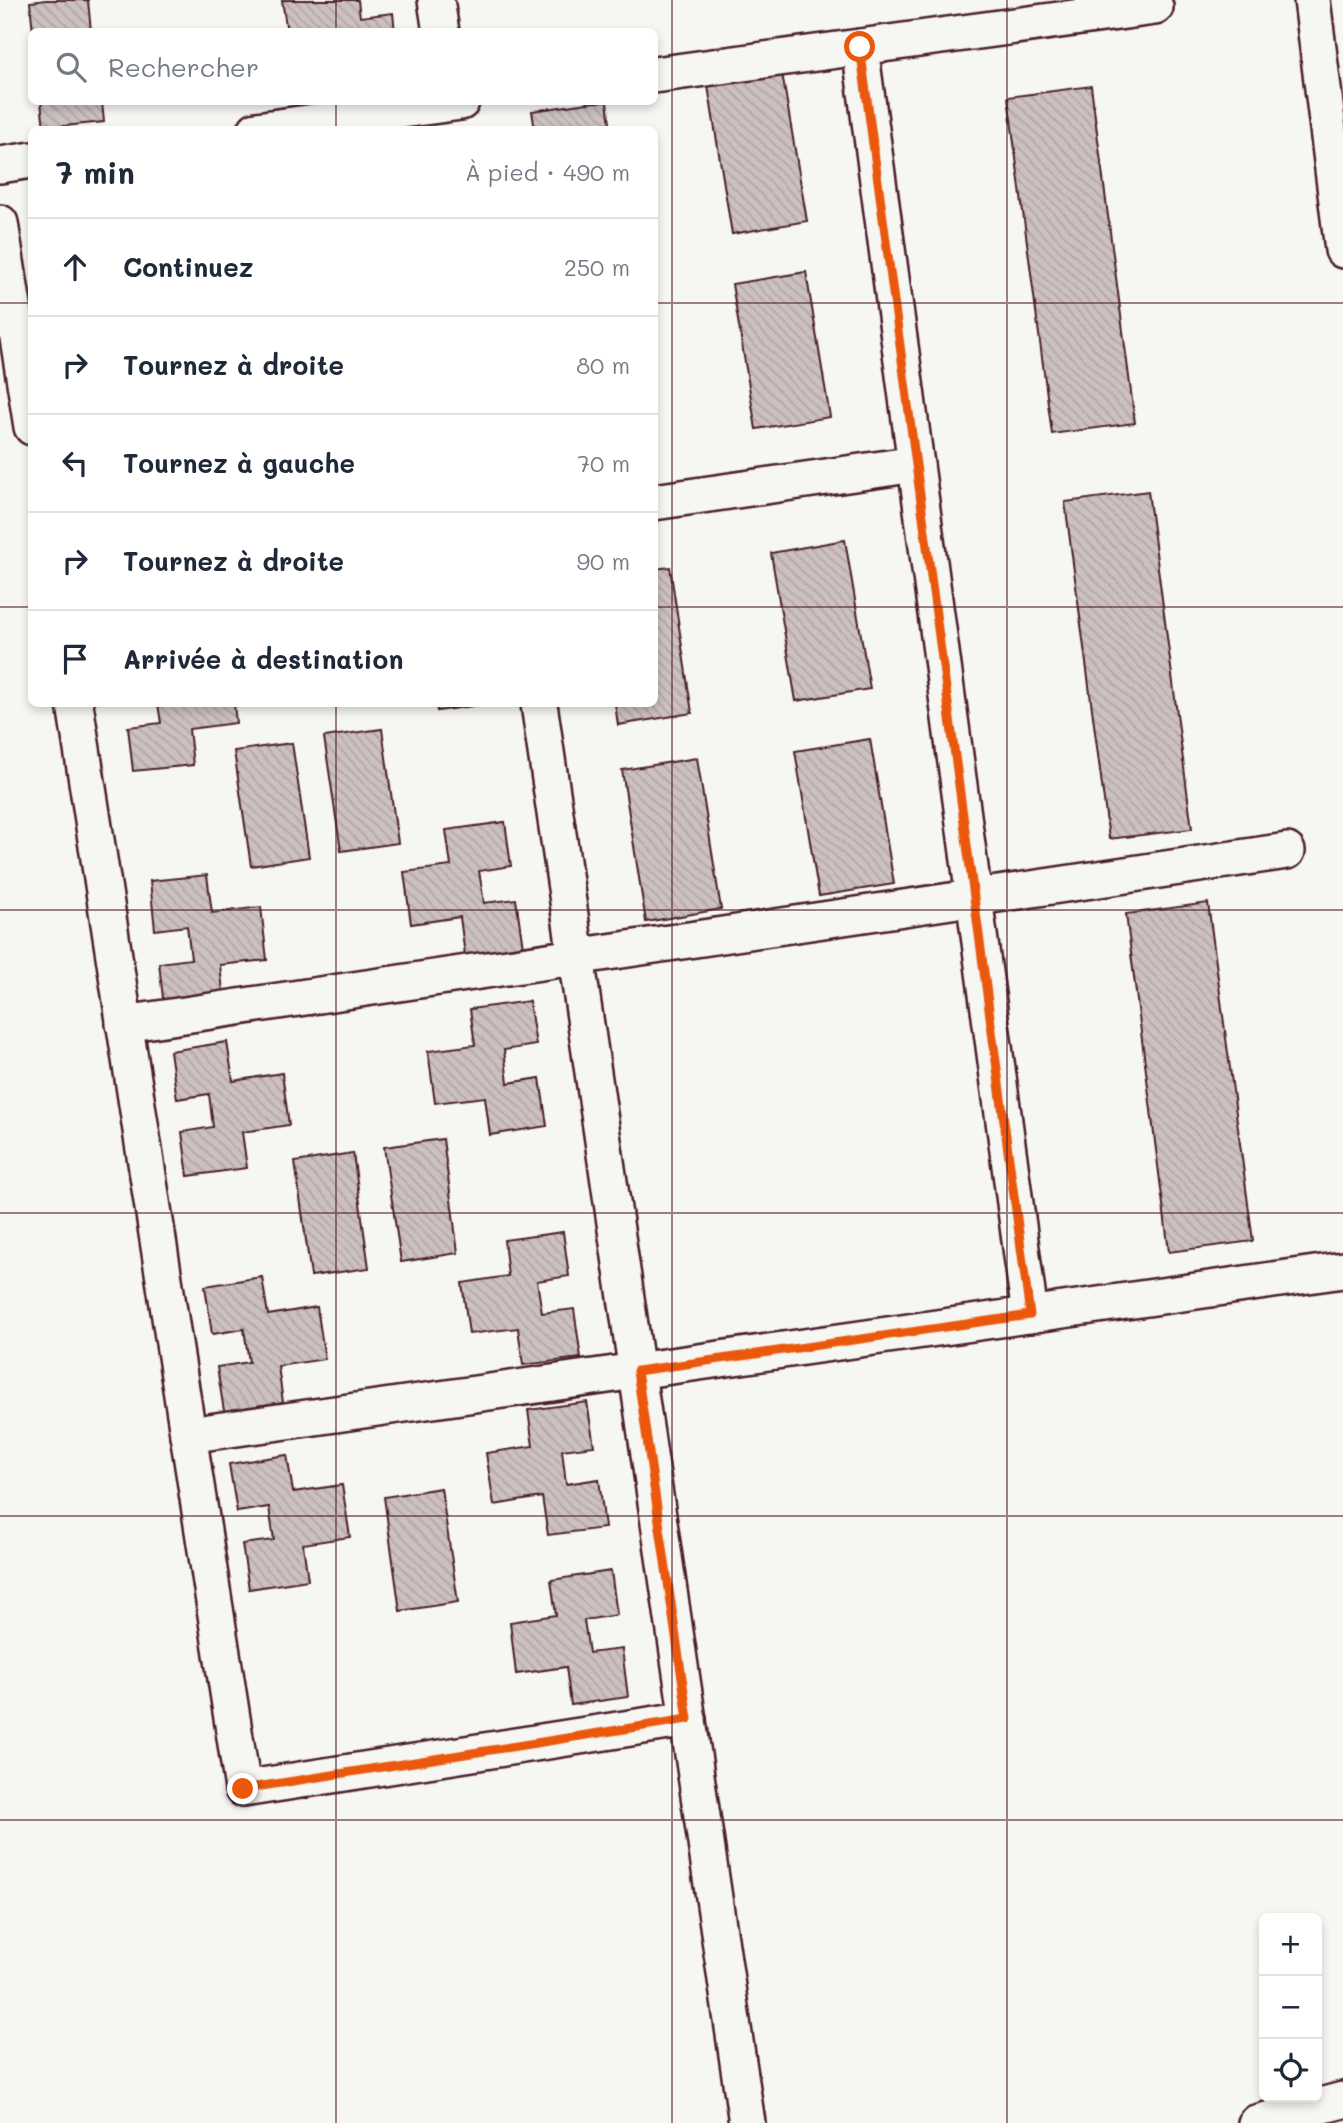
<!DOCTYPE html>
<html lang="fr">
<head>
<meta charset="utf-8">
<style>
  :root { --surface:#fff; --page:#f2f2f3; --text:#1f2937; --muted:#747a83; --line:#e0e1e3 }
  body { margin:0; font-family:Mali,sans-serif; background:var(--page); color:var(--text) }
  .controls { position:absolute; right:21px; bottom:21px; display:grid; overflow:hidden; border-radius:10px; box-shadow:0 4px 10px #0003 }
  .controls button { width:63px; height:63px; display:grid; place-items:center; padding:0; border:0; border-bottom:2px solid var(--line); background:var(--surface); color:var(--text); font:35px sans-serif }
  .stop { position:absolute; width:21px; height:21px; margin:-16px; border:5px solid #ea580c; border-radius:50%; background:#fff }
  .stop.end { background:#ea580c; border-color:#fff; box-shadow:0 2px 7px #0008 }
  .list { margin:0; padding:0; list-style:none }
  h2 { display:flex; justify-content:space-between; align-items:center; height:91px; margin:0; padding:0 28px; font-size:30px }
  h2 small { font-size:23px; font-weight:400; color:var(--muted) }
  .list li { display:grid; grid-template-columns:46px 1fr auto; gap:21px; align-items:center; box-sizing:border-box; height:98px; padding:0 28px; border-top:2px solid var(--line) }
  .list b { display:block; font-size:26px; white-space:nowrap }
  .list em { font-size:23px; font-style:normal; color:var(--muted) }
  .icon { flex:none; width:38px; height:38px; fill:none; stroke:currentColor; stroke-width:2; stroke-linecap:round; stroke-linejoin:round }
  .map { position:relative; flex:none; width:1343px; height:2123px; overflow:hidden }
  .search { position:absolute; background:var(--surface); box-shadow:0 4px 10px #0003; left:28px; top:28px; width:630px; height:77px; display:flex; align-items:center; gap:18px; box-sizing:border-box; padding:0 24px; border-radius:10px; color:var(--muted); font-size:26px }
  .panel { position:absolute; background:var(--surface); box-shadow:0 4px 10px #0003; left:28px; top:126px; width:630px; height:581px; border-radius:10px }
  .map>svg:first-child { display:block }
</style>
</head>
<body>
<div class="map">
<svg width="1343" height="2123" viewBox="0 0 1343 2123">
  <defs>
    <pattern id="building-back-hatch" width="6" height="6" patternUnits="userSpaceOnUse" patternTransform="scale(1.75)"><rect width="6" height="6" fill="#ccc1c0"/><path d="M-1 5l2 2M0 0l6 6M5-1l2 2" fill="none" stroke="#b1a5a5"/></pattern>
  </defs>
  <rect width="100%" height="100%" fill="#f6f6f2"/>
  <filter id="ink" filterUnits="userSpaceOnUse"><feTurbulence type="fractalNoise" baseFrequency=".0143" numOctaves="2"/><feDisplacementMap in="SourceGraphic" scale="14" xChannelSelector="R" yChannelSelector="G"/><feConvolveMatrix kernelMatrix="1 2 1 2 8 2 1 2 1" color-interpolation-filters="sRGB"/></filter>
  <g filter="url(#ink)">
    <g fill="url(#building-back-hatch)" stroke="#4a1f2b" stroke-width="2">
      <polygon points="46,0 88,0 91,32 33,32 30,2"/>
      <polygon points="282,0 358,0 360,17 393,13 395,32 287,32"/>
      <polygon points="782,73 807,221 732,234 708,86"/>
      <polygon points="1091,86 1135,423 1052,434 1008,97"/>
      <polygon points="41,102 102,102 104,122 44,128"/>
      <polygon points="594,102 607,102 611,130 535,130 532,111"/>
      <polygon points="806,272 830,417 756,429 732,284"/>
      <polygon points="1148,491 1192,829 1109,839 1065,502"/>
      <polygon points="845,540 870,689 796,701 771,553"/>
      <polygon points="670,567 692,713 618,725 615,704 654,704 654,569"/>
      <polygon points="158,704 234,704 236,723 189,729 193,765 133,771 128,727 161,723"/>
      <polygon points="436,704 486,704 437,711"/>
      <polygon points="382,729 398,843 341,851 324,737"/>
      <polygon points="870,739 894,884 819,896 795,751"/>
      <polygon points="292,743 309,857 251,866 234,751"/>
      <polygon points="697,758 721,909 646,922 622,770"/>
      <polygon points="505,822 511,866 479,871 484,903 516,899 523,947 465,955 460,917 411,924 404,872 451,866 446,830"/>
      <polygon points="207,875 212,913 261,907 267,960 220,965 224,1000 164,1007 159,963 191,959 187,926 155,930 150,881"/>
      <polygon points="1208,903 1253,1241 1169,1252 1126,914"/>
      <polygon points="529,1001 536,1045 504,1050 508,1083 540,1078 547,1126 490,1135 485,1097 435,1103 428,1051 475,1045 470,1009"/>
      <polygon points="227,1042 233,1081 282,1073 289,1125 242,1132 247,1168 188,1176 182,1132 213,1127 209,1094 177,1099 170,1051"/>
      <polygon points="443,1139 458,1253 401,1262 384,1147"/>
      <polygon points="353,1153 369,1268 311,1276 295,1162"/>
      <polygon points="563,1232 569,1276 537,1281 542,1313 574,1309 581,1358 523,1365 518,1328 469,1334 462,1283 508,1276 504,1240"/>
      <polygon points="262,1277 268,1315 317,1307 325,1359 278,1366 283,1402 224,1411 217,1367 249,1362 244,1329 212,1334 205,1286"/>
      <polygon points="587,1402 594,1446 562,1450 566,1484 599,1479 605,1528 548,1535 542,1497 494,1505 486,1453 533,1446 528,1410"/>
      <polygon points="287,1455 293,1492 342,1485 350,1537 303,1544 308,1580 249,1589 242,1544 274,1540 269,1507 237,1512 229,1464"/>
      <polygon points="441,1488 458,1602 400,1611 384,1497"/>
      <polygon points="611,1571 617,1615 584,1620 589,1653 622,1649 628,1697 571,1705 566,1667 516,1674 510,1622 556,1615 551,1580"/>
    </g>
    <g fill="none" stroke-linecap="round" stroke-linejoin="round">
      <g stroke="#4a1f2b" stroke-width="40">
        <g id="street">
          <polyline points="436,0 441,32"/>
          <polyline points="1312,0 1343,250"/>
          <polyline points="860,47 1030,1315"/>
          <polyline points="654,75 1155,7"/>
          <polyline points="256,130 461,102"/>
          <polyline points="0,165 32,160"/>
          <polyline points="0,223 32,427"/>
          <polyline points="654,502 916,464"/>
          <polyline points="75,704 243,1789 688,1719"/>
          <polyline points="539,704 747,2123"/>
          <polyline points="124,1024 1287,851"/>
          <polyline points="188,1435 1343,1270"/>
          <polyline points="1256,2123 1343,2100"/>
        </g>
      </g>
      <use href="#street" stroke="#f6f6f2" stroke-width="35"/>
    </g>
  </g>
  <g fill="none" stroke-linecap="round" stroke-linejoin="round" filter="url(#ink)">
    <polyline stroke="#ea580c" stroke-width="9" points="243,1789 688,1719 637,1371 1030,1315 860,47"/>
  </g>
  <path fill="none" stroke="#4a1f2b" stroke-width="2" stroke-opacity="0.55" d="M336,0V32M672,0V2123M1007,0V2123M336,102V130M0,303H32M654,303H1343M0,607H32M654,607H1343M336,704V2123M0,910H1343M0,1213H1343M0,1516H1343M0,1820H1343"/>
</svg>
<div class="controls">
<button>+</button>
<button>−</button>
<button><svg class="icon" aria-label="locate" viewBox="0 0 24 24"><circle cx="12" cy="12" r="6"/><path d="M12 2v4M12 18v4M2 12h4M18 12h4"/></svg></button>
</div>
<div class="stop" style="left:860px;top:47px"></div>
<div class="stop end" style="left:243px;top:1789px"></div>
<div class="search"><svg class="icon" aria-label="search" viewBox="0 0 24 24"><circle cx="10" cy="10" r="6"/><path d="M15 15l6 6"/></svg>Rechercher</div>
<section class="panel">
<h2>7 min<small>À pied · 490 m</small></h2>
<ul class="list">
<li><svg class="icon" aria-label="ahead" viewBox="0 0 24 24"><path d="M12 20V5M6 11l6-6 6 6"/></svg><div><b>Continuez</b></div><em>250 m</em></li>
<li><svg class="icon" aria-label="right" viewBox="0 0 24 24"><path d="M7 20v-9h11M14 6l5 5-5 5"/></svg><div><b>Tournez à droite</b></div><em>80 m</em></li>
<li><svg class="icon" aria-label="left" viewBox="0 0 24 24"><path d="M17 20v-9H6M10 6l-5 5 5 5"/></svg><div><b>Tournez à gauche</b></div><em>70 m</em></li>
<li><svg class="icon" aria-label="right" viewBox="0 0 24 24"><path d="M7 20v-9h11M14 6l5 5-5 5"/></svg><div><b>Tournez à droite</b></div><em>90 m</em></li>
<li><svg class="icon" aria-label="arrive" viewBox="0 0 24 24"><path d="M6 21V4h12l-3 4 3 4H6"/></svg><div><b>Arrivée à destination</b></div></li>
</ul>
</section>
</div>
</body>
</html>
